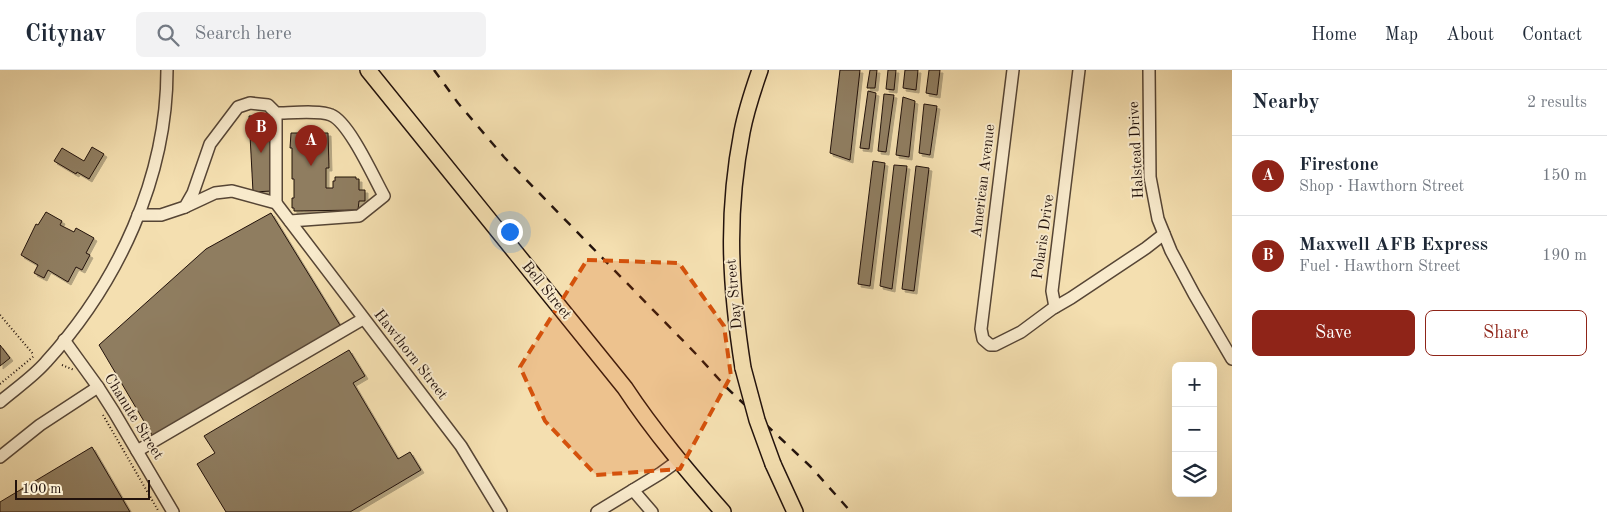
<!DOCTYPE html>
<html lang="en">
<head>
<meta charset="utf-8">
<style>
  :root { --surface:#fff; --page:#f2f2f3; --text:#1f2937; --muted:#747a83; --line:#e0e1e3; --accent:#8f2418 }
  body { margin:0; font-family:"Old Standard TT",serif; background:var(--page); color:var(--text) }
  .controls { position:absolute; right:15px; bottom:15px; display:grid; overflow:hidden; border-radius:8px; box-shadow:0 5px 20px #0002 }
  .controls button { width:45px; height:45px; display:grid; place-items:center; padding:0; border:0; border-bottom:1px solid var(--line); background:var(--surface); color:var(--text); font:25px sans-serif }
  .scale { position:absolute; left:15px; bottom:12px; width:135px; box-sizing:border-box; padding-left:5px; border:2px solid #22120c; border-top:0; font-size:14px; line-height:18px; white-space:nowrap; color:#22120c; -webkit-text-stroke:4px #f8eacc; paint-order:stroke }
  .you { position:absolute; left:509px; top:161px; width:18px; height:18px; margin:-12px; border:4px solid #fff; border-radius:50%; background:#1a73e8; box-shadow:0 0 0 8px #1a73e833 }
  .badge { display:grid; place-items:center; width:32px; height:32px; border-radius:50%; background:var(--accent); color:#fff; font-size:16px; font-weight:700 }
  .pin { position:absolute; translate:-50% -41px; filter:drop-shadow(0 1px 2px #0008) }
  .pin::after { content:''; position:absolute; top:26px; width:18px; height:15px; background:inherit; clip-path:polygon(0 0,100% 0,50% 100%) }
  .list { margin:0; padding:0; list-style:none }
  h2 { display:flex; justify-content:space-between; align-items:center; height:65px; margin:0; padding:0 20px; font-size:21px }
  h2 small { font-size:16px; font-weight:400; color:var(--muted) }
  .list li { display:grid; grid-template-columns:32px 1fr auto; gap:15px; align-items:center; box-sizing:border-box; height:80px; padding:0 20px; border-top:1px solid var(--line) }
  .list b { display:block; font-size:19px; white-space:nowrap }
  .list p { margin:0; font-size:16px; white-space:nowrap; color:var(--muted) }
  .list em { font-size:16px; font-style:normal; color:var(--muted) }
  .actions { display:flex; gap:10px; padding:15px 20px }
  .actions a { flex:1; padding:11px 0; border:1px solid var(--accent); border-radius:8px; text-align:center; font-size:18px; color:var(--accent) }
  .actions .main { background:var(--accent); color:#fff }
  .icon { flex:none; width:28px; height:28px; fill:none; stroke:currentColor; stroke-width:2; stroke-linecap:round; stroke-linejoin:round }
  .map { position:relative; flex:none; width:1232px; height:442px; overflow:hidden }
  header { display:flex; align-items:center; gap:30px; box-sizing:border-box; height:70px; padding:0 25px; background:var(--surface); border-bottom:1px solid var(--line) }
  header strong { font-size:24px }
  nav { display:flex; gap:28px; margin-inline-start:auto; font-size:18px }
  .search { width:350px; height:45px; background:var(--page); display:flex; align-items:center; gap:12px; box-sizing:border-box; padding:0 18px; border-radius:8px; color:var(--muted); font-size:19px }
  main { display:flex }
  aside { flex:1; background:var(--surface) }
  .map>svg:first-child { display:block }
</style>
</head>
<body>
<header>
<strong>Citynav</strong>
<div class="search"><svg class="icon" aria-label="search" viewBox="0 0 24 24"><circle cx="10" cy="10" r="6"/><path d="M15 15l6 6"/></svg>Search here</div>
<nav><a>Home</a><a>Map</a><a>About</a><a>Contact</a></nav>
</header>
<main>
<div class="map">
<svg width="1232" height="442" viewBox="0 0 1232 442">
  <defs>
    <filter id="shadow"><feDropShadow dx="3" dy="3" stdDeviation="0" flood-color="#0004"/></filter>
  </defs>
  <rect width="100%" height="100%" fill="#f4dfb0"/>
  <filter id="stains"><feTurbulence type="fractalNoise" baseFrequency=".004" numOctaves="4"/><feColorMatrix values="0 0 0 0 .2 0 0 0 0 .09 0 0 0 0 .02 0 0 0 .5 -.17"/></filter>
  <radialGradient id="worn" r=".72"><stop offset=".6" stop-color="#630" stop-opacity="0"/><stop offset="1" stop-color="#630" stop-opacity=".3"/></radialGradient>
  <g fill="#8f7d61" stroke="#22120c" filter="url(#shadow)">
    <polygon points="840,0 860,0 850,90 830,83"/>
    <polygon points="870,0 877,0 875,18 867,18"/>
    <polygon points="888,0 896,0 894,20 886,19"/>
    <polygon points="905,0 918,0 916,20 903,18"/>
    <polygon points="929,0 940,0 937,25 926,23"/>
    <polygon points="868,21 876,23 869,79 860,78"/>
    <polygon points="884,24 894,25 886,82 878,81"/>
    <polygon points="903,27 915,31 909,87 896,85"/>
    <polygon points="924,34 937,36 930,85 919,83"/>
    <polygon points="269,45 272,121 253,122 249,46"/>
    <polygon points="291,63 328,63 329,98 326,98 326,118 333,118 333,111 335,111 335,107 356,107 356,109 359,109 359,120 365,120 365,131 359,131 358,140 294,141 294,138 292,138 292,128 294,128 294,109 292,109 292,78 290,78"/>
    <polygon points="92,77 104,84 89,109 77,102 76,104 54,91 62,78 84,91"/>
    <polygon points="873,91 885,93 870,216 858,214"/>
    <polygon points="894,95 907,96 892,219 880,216"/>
    <polygon points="916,96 929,98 914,221 902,219"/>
    <polygon points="46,142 62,151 60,155 74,162 76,158 94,168 86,183 90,185 82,200 76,197 68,212 48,200 44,208 34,203 38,195 21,185 36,154 38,155"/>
    <polygon points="271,143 343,260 155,370 99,275 206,179"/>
    <polygon points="0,275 10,288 0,296"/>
    <polygon points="349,280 365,306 353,313 398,389 410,382 421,400 350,442 226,442 197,394 215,383 204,366"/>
    <polygon points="92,377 130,442 0,442 0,432"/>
  </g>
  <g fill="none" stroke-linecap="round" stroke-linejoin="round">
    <g stroke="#564535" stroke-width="14">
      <g id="minor">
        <polyline points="1013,0 981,259 983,269 990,275 995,275 1021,262 1052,239 1071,228 1146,178 1164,164"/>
        <polyline points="1149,0 1150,107 1158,149 1171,181 1194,224 1232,289"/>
        <polyline points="276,133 276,43"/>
        <polyline points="185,137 215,123 232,121 276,133 461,376 501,442"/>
        <path d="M138,145H161L185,137L193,123L210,74L238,37L250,33L268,35L276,43C289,43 321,40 331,45C349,52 374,108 384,126L359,146L290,151"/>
        <polyline points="1055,237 1052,221 1079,0"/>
        <polyline points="64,270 98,317 114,342 173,442"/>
        <path d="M0,332C15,319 33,307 46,292C118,213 167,108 167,0"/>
        <polyline points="137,381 363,249"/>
        <polyline points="0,387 40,355 98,317"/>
        <polyline points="633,420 652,442"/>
        <polyline points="597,442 661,403 679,390"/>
      </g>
    </g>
    <g stroke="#22120c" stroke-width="18">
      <g id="major">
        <path d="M368,0L625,318C654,362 689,403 723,442"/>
        <path d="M743,298C730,215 726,145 742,62C746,41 753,20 760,0"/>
        <polyline points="773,394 795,442"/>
      </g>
    </g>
    <g stroke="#22120c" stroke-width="2" stroke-dasharray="1 2.5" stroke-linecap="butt">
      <polyline points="0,245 34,285"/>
      <polyline points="62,295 74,300"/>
      <polyline points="0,314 34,286"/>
      <polyline points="103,345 159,442"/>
    </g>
    <use href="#minor" stroke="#f8eacc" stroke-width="11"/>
    <use href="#major" stroke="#f4dfb0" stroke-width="15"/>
    <polyline stroke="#22120c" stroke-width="2.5" stroke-dasharray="9 9" stroke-linecap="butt" points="434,0 458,33 504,87 696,284 727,318 811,397 851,442"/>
    <g stroke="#22120c" stroke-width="18" stroke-linecap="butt">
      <polyline id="major-bridge" points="743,298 757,350 773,394"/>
    </g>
    <use href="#major-bridge" stroke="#f4dfb0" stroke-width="15"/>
  </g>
  <path fill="#d4520c" fill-opacity="0.2" stroke="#d4520c" stroke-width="4" stroke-dasharray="10 6" stroke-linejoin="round" d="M587,190L679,193L724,256L731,306L680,399L596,405L545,351L520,297Z"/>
  <g text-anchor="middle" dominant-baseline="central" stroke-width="4" stroke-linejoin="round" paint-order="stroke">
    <g font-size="15" fill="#22120c" stroke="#f8eacc">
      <text transform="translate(1137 80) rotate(-93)">Halstead Drive</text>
      <text transform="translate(984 111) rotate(-83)">American Avenue</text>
      <text transform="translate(1044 167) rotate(-82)">Polaris Drive</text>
      <text transform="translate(546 221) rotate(51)">Bell Street</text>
      <text transform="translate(735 224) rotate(-95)">Day Street</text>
      <text transform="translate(410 285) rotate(52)">Hawthorn Street</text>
      <text transform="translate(133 347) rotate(58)">Chanute Street</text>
    </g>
  </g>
  <rect width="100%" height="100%" filter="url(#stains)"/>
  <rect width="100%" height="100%" fill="url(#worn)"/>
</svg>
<div class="controls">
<button>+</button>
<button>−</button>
<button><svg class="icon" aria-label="layers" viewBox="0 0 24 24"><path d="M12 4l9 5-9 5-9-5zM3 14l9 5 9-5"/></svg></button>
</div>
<div class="scale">100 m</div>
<div class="you"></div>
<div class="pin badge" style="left:311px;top:96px">A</div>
<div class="pin badge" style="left:261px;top:83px">B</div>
</div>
<aside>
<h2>Nearby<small>2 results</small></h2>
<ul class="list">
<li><span class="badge">A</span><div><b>Firestone</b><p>Shop · Hawthorn Street</p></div><em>150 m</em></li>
<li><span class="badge">B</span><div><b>Maxwell AFB Express</b><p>Fuel · Hawthorn Street</p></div><em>190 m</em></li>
</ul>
<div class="actions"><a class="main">Save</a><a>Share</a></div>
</aside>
</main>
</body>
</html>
